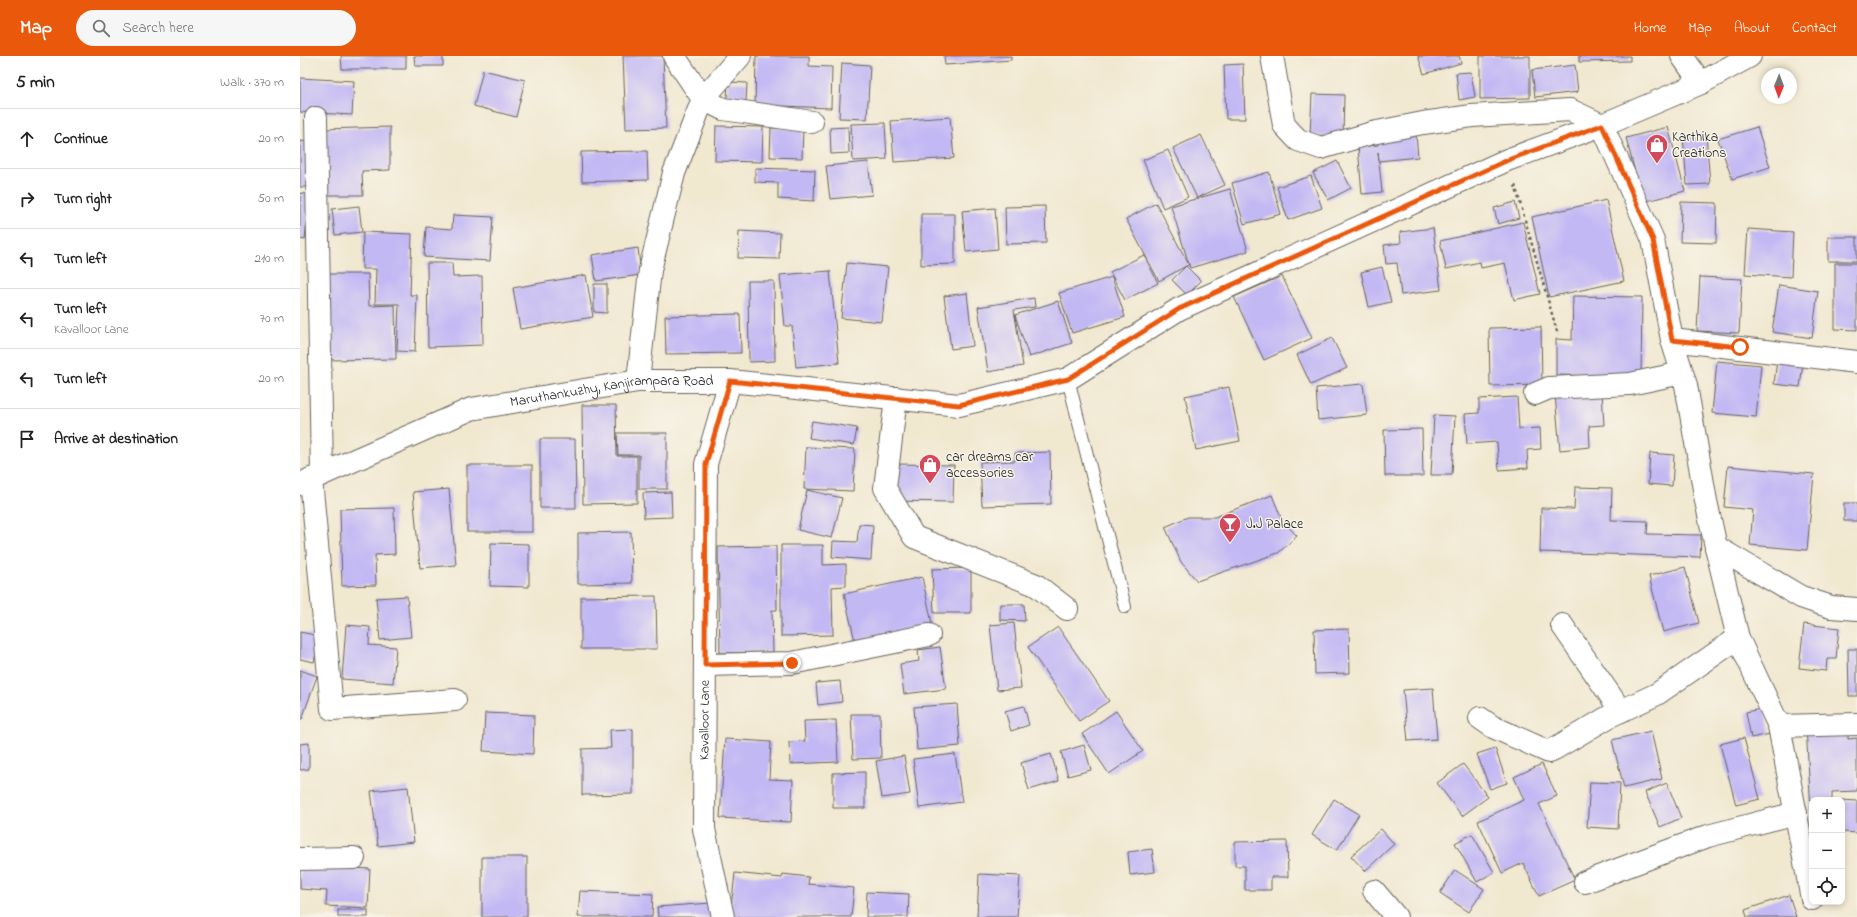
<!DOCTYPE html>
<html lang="en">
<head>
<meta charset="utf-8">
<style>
  :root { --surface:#fff; --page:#f6f6f6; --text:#222; --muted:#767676; --line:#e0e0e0; --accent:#ea580c }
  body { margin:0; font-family:"Indie Flower",sans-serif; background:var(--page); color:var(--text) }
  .controls { position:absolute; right:12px; bottom:12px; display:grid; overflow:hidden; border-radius:8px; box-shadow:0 2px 6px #0003 }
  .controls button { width:36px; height:36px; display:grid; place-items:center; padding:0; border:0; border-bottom:1px solid var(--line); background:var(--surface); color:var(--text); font:20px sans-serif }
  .compass { position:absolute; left:1461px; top:12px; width:36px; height:36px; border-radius:50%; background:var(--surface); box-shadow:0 2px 6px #0003; rotate:181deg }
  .stop { position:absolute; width:12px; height:12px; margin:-9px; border:3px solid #ea580c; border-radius:50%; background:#fff }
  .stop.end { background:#ea580c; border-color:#fff; box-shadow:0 1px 4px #0008 }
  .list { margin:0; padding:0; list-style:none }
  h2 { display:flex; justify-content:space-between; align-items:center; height:52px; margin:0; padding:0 16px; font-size:17px }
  h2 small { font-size:13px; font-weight:400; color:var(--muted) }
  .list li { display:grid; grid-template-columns:26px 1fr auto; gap:12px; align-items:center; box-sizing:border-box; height:60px; padding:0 16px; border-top:1px solid var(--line) }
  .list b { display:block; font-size:15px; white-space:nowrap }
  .list p { margin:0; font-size:13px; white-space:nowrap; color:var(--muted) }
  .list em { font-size:13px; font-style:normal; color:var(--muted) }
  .icon { flex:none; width:22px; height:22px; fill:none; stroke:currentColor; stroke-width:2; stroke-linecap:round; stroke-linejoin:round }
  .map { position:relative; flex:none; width:1557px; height:861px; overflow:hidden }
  header { display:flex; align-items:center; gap:24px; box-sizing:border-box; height:56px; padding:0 20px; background:var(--accent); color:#fff }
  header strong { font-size:19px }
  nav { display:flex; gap:22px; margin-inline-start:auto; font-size:14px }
  .search { width:280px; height:36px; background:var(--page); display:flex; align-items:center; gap:10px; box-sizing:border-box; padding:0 14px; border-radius:22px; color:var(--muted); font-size:15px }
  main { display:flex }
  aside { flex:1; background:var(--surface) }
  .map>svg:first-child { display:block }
</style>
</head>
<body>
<header>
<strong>Map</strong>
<div class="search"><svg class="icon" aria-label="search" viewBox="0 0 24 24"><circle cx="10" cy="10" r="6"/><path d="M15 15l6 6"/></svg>Search here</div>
<nav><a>Home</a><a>Map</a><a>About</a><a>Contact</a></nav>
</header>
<main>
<aside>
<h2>5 min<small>Walk · 370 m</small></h2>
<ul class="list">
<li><svg class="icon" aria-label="ahead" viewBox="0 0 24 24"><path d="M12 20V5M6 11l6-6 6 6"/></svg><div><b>Continue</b></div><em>20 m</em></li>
<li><svg class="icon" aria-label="right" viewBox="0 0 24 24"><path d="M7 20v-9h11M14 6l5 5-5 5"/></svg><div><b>Turn right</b></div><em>50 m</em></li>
<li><svg class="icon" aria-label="left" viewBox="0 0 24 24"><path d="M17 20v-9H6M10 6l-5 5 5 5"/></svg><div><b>Turn left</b></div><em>210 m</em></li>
<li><svg class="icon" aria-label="left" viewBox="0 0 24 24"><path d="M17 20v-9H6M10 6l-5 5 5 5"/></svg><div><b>Turn left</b><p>Kavalloor Lane</p></div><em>70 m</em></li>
<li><svg class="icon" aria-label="left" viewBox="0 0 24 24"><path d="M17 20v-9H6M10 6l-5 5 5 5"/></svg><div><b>Turn left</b></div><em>20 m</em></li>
<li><svg class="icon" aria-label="arrive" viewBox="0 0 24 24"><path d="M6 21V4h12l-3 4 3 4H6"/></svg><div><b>Arrive at destination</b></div></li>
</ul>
</aside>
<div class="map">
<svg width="1557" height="861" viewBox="0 0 1557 861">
  <rect width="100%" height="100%" fill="#f7f3e8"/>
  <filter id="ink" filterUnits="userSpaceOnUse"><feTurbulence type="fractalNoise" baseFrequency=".025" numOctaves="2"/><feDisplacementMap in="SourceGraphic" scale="8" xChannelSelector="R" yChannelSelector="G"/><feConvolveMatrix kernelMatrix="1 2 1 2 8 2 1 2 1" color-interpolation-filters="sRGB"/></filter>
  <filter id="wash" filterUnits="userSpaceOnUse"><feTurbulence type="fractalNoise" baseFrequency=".012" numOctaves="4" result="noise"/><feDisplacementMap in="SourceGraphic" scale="16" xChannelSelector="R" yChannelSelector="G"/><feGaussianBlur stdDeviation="0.9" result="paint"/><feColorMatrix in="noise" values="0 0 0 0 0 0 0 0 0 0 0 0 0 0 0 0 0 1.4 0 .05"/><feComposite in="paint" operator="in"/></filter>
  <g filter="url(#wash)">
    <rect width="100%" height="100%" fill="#f1e8d0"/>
    <g id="blocks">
      <g fill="#c2b8f4">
        <polygon points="41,0 106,0 106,13 42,13"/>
        <polygon points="114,0 143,0 143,10 115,10"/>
        <polygon points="323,0 363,0 366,72 326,73"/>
        <polygon points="456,0 509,0 509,10 532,11 531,52 455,49"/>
        <polygon points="644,0 711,0 711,4 645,9"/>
        <polygon points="1118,0 1159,0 1161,7 1124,18"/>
        <polygon points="1180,0 1230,0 1230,42 1180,43"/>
        <polygon points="1279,0 1330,0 1330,5 1279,6"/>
        <polygon points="542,7 570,9 567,63 539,62"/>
        <polygon points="943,8 945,63 926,63 924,9"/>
        <polygon points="1275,9 1278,36 1235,41 1232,14"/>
        <polygon points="183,14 225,24 216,61 174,50"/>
        <polygon points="1171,16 1175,41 1159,44 1156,17"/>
        <polygon points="0,22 54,25 52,59 0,56"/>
        <polygon points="428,26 447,27 446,45 427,44"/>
        <polygon points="1012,38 1044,39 1043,80 1010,79"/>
        <polygon points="650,61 654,102 594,106 591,65"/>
        <polygon points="585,67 587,103 553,105 551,68"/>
        <polygon points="416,70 463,71 462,106 415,105"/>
        <polygon points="90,71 90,114 62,115 63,139 25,139 24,73"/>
        <polygon points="548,71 549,97 531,98 530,72"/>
        <polygon points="1368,71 1385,135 1343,146 1326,82"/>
        <polygon points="1457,71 1470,111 1432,123 1418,83"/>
        <polygon points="471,72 503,73 502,102 470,101"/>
        <polygon points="1116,78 1118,101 1079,105 1078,96 1082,136 1062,138 1058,91 1078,89 1077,82"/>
        <polygon points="1406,78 1410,128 1387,129 1383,80"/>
        <polygon points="901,79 925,129 897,142 873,92"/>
        <polygon points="0,85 8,86 6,131 0,131"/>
        <polygon points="868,94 888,141 863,152 843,104"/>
        <polygon points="347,95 348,124 282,126 281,96"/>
        <polygon points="1037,105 1051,132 1028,144 1013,117"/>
        <polygon points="568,106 572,139 530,143 526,110"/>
        <polygon points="455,112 515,114 514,145 478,143 478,127 455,126"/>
        <polygon points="969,116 981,158 944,168 932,127"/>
        <polygon points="1011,120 1022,152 988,164 977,131"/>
        <polygon points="930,133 948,195 890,212 871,150"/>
        <polygon points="0,137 9,138 5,184 0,183"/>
        <polygon points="1306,144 1324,225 1249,241 1232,161"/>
        <polygon points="1215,146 1219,162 1198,168 1194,152"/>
        <polygon points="1381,146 1417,147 1416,187 1380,186"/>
        <polygon points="856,147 889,209 886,210 901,225 887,239 872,224 886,210 859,225 826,163"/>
        <polygon points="59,150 62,176 35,179 32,153"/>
        <polygon points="745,150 746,187 706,188 705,151"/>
        <polygon points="695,152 698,193 666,196 662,155"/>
        <polygon points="621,158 655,158 655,208 621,209"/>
        <polygon points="153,159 193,161 190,205 124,201 126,171 152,173"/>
        <polygon points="1223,166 1240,238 1214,244 1205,207 1181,212 1180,206 1146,213 1140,185"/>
        <polygon points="1133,172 1141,234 1101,239 1097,207 1086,208 1084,189 1101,187 1100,176"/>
        <polygon points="1448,173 1493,176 1491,221 1445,218"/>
        <polygon points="439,175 480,177 479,203 438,202"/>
        <polygon points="63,176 112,178 110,239 117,239 115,296 97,295 99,248 75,248 76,213 62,213"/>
        <rect x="1528" y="181" width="29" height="24"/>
        <polygon points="338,192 341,219 296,225 292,199"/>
        <polygon points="844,199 858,227 825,244 810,216"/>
        <polygon points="127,207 152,207 153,221 182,220 183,289 128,291"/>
        <polygon points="547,207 588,211 582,266 541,262"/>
        <polygon points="1535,207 1557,207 1557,274 1535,273"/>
        <polygon points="1082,211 1091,246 1069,251 1061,216"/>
        <polygon points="530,215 539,307 496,311 492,270 485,270 480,219"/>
        <polygon points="28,218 68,218 69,250 95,249 96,303 26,304"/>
        <polygon points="286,219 293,261 220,273 213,232"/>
        <polygon points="982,220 1012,282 964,304 934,241"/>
        <polygon points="812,221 825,261 772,277 759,237"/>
        <polygon points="1400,221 1442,223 1439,277 1397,275"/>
        <polygon points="448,225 474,225 475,305 449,306"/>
        <polygon points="294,228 307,228 307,257 294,256"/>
        <polygon points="1479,229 1518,235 1512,282 1472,276"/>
        <polygon points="667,237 673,290 651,293 644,240"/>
        <polygon points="1273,240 1342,241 1341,321 1256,319 1256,283 1272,284"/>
        <polygon points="734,242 735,251 714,254 723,310 688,316 678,251"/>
        <polygon points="758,245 772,287 729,301 715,259"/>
        <polygon points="440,258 441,297 366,298 365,260"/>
        <polygon points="1241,271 1242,329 1190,330 1189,272"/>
        <polygon points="1032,282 1047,312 1011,329 997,299"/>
        <polygon points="1477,304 1503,307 1500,331 1474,328"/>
        <polygon points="1417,305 1461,309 1456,361 1412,357"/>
        <polygon points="1063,328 1067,359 1018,364 1016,332"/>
        <polygon points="929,331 940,385 896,394 885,340"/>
        <polygon points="1302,336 1304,369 1289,370 1290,391 1260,394 1255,339"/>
        <polygon points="1217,341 1219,373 1240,372 1241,393 1227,394 1228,412 1199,414 1197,386 1167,388 1165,358 1179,357 1179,343"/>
        <polygon points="282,349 316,349 317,400 337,400 337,447 283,448"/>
        <polygon points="1134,359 1155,360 1152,419 1131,419"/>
        <polygon points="512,365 557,372 554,389 509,382"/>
        <polygon points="1122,373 1123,420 1085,420 1084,374"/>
        <polygon points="317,377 367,377 367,433 339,433 339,399 318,399"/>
        <polygon points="240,383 275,383 276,452 240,452"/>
        <polygon points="506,391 555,393 553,435 504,433"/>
        <polygon points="750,396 751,448 682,450 680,406 715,405 715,397"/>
        <polygon points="1350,397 1374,399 1372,430 1348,428"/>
        <polygon points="596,408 654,409 653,446 595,445"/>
        <rect x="167" y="409" width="65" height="67"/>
        <polygon points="1428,410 1514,418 1507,494 1450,489 1453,454 1424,451"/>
        <polygon points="1275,431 1312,432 1311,464 1348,465 1347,478 1401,479 1400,501 1240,496 1241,452 1274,453"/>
        <polygon points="149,433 156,509 120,512 113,436"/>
        <polygon points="507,434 542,442 532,482 498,474"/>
        <polygon points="371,436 372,461 344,462 343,437"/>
        <polygon points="972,439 982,464 997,480 978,497 897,525 881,506 865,471 888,461 915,461"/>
        <rect x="1544" y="447" width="13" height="18"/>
        <polygon points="94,452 95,498 75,499 76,529 42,530 40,453"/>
        <polygon points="559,468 573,469 571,504 532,501 533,485 557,486"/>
        <polygon points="331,476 332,527 278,528 278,477"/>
        <polygon points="191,487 229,488 229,531 190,530"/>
        <polygon points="481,489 523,489 523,509 546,508 546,530 532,531 533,579 481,580"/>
        <polygon points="476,490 477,554 472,554 473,596 420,597 418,491"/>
        <polygon points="1385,511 1399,567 1363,576 1349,520"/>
        <polygon points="671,512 671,557 634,557 632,513"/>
        <polygon points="622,521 632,567 555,585 544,538"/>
        <polygon points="107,540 111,581 80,584 76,542"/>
        <polygon points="356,540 357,593 281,593 281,541"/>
        <polygon points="700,548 724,548 725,565 700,564"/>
        <polygon points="714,567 721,632 697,634 690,569"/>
        <polygon points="1504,568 1539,572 1536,603 1527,603 1526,615 1499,612"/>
        <polygon points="46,569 70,571 69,589 96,591 93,627 42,623"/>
        <polygon points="758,571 809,645 779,665 728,591"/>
        <polygon points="1049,573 1050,617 1015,618 1014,574"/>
        <polygon points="0,576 20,580 14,606 0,603"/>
        <polygon points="640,591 646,633 604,638 600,608 619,605 618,594"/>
        <polygon points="1548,593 1557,593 1557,640 1549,640"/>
        <polygon points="0,614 17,620 2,663 0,663"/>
        <polygon points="540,625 542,646 518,649 516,627"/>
        <polygon points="1133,632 1137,683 1108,685 1103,634"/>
        <polygon points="657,648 660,690 617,694 614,651"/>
        <polygon points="724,650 729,669 711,675 705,655"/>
        <polygon points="1465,652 1470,678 1451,682 1446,656"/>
        <polygon points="816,655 843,695 809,718 782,678"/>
        <polygon points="185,657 234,659 233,698 183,695"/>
        <polygon points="551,658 580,658 581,702 553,703"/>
        <polygon points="536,664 538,706 490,708 489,686 505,685 504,665"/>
        <polygon points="1548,669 1548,683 1557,682 1557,735 1532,736 1532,744 1512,744 1512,754 1511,754 1506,671"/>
        <polygon points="333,673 333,738 282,739 282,693 311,692 310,674"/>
        <polygon points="1351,675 1362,723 1324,732 1312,684"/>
        <polygon points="1444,682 1460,743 1436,749 1420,688"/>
        <polygon points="425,683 471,686 469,723 493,724 491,766 420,762"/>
        <polygon points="9,687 9,713 0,714 0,688"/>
        <polygon points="784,689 791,714 768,720 761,696"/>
        <polygon points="1195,692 1207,727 1190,733 1177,698"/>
        <polygon points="655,698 662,746 619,752 613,703"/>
        <polygon points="751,698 759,725 729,734 721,707"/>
        <polygon points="604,700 610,738 582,742 576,705"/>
        <polygon points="1163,708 1188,741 1162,760 1137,727"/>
        <polygon points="1242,708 1257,740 1239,748 1275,824 1239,840 1223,807 1202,817 1178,765 1224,744 1214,721"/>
        <polygon points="565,716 565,752 533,752 533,717"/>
        <polygon points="1290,726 1320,727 1318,773 1287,771"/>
        <polygon points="1367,727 1381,762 1360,771 1345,736"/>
        <polygon points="108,731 114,786 78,790 71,735"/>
        <polygon points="1034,743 1059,758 1037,794 1012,779"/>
        <polygon points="1542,744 1557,745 1557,777 1542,776"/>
        <polygon points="1081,773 1094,788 1065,815 1051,800"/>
        <polygon points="1172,778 1194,816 1177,826 1155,787"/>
        <polygon points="987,785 988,821 971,821 971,834 945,834 945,810 935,810 935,786"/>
        <polygon points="852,793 855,816 830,819 828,796"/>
        <rect x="182" y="801" width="45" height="60"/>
        <polygon points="0,809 70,813 68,852 26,850 27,835 0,833"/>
        <polygon points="1155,814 1184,833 1169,856 1140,837"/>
        <polygon points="435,817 482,822 483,818 509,821 508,828 554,832 551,861 430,861"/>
        <polygon points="679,818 720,820 717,861 677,861"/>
        <polygon points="280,835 353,838 352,861 278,861"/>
        <polygon points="567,836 609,838 608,861 566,861"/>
        <polygon points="1489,839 1496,861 1447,861 1445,854"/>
        <polygon points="411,847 412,861 358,861 357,851"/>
        <rect x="38" y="854" width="30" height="7"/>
      </g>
    </g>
  </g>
  <g filter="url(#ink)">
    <use href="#blocks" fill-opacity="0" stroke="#67635b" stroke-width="1"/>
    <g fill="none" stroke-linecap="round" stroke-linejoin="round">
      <g stroke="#67635b" stroke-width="14">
        <polyline id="service" points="768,323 825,551"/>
      </g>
      <g stroke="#67635b" stroke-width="24">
        <g id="minor">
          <polyline points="440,0 403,43 423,53 512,66"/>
          <polyline points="972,0 984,69 998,84 1021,92 1072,77 1123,67 1172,60 1270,54 1302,69 1353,184 1372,284 1386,329 1406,445 1416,491 1438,582 1479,670 1512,843"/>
          <polyline points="1382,0 1401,27"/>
          <polyline points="16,62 22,418"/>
          <polyline points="1372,284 1557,306"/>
          <polyline points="338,325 350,214 374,117 403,43 374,0"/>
          <polyline points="1235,338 1249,332 1330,328 1382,317"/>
          <polyline points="596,342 585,432 614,481 736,529 767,553"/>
          <polyline points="11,423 32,653 155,644"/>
          <polyline points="1416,491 1501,541 1531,551 1557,553"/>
          <polyline points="1262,569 1321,655"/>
          <polyline points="405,609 492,607 629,579"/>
          <polyline points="1180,662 1193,671 1249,696 1310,660 1357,638 1438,582"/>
          <polyline points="1479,670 1557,668"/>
          <polyline points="0,803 54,802"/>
          <polyline points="1285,826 1408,780 1496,757"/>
          <polyline points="1074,835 1096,861"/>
          <path id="s1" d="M423,861L404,773L406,408L430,325"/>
        </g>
      </g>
      <g stroke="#67635b" stroke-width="24">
        <g id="secondary">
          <path id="s2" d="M0,428L171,353L338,325H430L659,349L768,323L879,253L1207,104L1302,69L1401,27L1450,0"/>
        </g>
      </g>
      <polyline stroke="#67635b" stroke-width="2.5" stroke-dasharray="3 3" stroke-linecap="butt" points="1215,129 1258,279"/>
      <use href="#service" stroke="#fff" stroke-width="12"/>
      <use href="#minor" stroke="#fff" stroke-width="22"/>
      <use href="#secondary" stroke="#fff" stroke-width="22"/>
    </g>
  </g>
  <g fill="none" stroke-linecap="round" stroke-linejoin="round" filter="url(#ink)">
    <polyline stroke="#ea580c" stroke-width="5" points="492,607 405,609 406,408 430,325 659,349 768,323 879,253 1208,104 1302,69 1353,184 1372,284 1440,291"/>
  </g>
  <defs>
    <g id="shop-pin" transform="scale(1.15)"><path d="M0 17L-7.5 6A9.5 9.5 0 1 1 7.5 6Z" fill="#d1495b" stroke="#f7f3e8"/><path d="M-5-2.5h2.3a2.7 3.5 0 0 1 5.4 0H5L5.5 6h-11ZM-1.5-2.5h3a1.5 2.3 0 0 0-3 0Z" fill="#fff"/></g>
    <g id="bar-pin" transform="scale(1.15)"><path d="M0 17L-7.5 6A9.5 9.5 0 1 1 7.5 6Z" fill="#d1495b" stroke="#f7f3e8"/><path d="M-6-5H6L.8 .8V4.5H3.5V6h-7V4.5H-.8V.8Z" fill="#fff"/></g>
  </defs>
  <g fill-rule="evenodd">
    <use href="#shop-pin" x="1357" y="89"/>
    <use href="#shop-pin" x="630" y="409"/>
    <use href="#bar-pin" x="930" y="468"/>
  </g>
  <g text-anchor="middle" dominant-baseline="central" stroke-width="3" stroke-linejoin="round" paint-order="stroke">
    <g font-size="14" fill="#1c1c1c" stroke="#f7f3e8" text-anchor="start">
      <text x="1372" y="81">Karthika<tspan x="1372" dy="16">Creations</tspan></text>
      <text x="646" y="401">car dreams car<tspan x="646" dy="16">accessories</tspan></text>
      <text x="946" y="468">J.J Palace</text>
    </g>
    <g font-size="14" fill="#1c1c1c" stroke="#f7f3e8">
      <text stroke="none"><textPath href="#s2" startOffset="329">Maruthankuzhy, Kanjirampara Road</textPath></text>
      <text stroke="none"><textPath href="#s1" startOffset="199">Kavalloor Lane</textPath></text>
    </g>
  </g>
</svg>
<div class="controls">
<button>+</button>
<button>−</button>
<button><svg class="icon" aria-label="locate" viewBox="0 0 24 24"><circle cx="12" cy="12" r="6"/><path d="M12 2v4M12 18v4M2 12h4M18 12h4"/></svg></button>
</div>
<svg class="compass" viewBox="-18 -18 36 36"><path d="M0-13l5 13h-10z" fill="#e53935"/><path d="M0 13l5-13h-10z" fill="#767676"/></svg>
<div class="stop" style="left:1440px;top:291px"></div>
<div class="stop end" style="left:492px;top:607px"></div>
</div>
</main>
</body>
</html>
